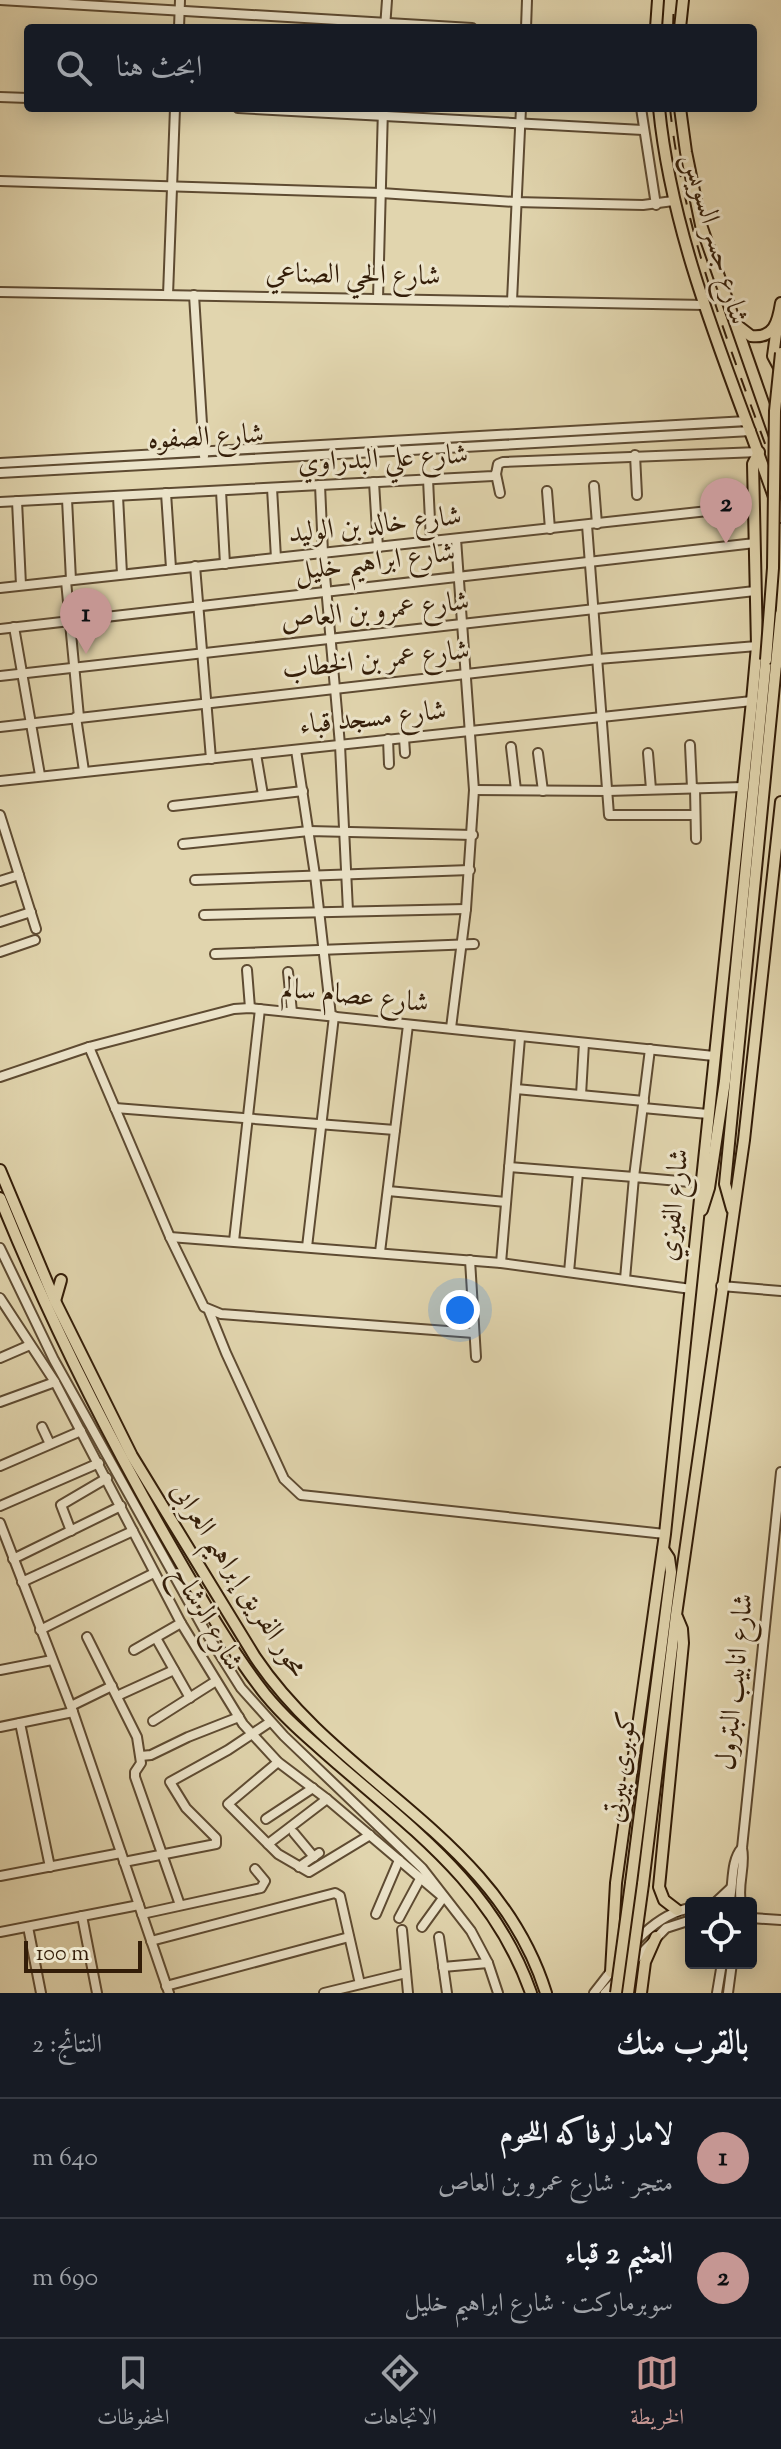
<!DOCTYPE html>
<html lang="ar">
<head>
<meta charset="utf-8">
<style>
  :root { --surface:#171b24; --page:#20242c; --text:#f1f3f6; --muted:#9ea1a6; --line:#363941; --accent:#c59692 }
  body { margin:0; font-family:"Sorts Mill Goudy",Amiri,serif; background:var(--page); color:var(--text); direction:rtl }
  .controls { position:absolute; right:24px; bottom:24px; display:grid; overflow:hidden; border-radius:8px; box-shadow:0 4px 20px #0003 }
  .controls button { width:72px; height:72px; display:grid; place-items:center; padding:0; border:0; border-bottom:2px solid var(--line); background:var(--surface); color:var(--text); font:40px sans-serif }
  .scale { position:absolute; left:24px; bottom:20px; width:118px; box-sizing:border-box; padding-left:8px; border:4px solid #331d08; border-top:0; font-size:22px; line-height:28px; white-space:nowrap; color:#331d08; -webkit-text-stroke:6px #ece4ca; paint-order:stroke }
  .you { position:absolute; left:460px; top:1310px; width:28px; height:28px; margin:-20px; border:6px solid #fff; border-radius:50%; background:#1a73e8; box-shadow:0 0 0 12px #1a73e833 }
  .badge { display:grid; place-items:center; width:52px; height:52px; border-radius:50%; background:var(--accent); color:#111; font-size:26px; font-weight:700 }
  .pin { position:absolute; translate:-50% -66px; filter:drop-shadow(0 2px 4px #0008) }
  .pin::after { content:''; position:absolute; top:42px; width:28px; height:24px; background:inherit; clip-path:polygon(0 0,100% 0,50% 100%) }
  .list { margin:0; padding:0; list-style:none }
  h2 { display:flex; justify-content:space-between; align-items:center; height:104px; margin:0; padding:0 32px; font-size:34px }
  h2 small { font-size:26px; font-weight:400; color:var(--muted) }
  .list li { display:grid; grid-template-columns:52px 1fr auto; gap:24px; align-items:center; box-sizing:border-box; height:120px; padding:0 32px; border-top:2px solid var(--line) }
  .list b { display:block; font-size:30px; white-space:nowrap }
  .list p { margin:0; font-size:26px; white-space:nowrap; color:var(--muted) }
  .list em { font-size:26px; font-style:normal; color:var(--muted) }
  .icon { flex:none; width:44px; height:44px; fill:none; stroke:currentColor; stroke-width:2; stroke-linecap:round; stroke-linejoin:round }
  .map { position:relative; flex:none; width:781px; height:1993px; overflow:hidden; direction:ltr }
  .search { position:absolute; background:var(--surface); box-shadow:0 4px 20px #0003; left:24px; right:24px; top:24px; height:88px; display:flex; align-items:center; gap:20px; box-sizing:border-box; padding:0 28px; border-radius:8px; color:var(--muted); font-size:30px }
  .sheet { height:344px; background:var(--surface) }
  nav { display:flex; justify-content:space-around; align-items:center; box-sizing:border-box; height:112px; border-top:2px solid var(--line); background:var(--surface); font-size:22px; color:var(--muted) }
  nav a { display:grid; justify-items:center; gap:4px }
  nav .on { color:var(--accent) }
  .map>svg:first-child { display:block }
</style>
</head>
<body>
<div class="map">
<svg width="781" height="1993" viewBox="0 0 781 1993">
  <rect width="100%" height="100%" fill="#e1d5ae"/>
  <filter id="stains"><feTurbulence type="fractalNoise" baseFrequency=".0025" numOctaves="4"/><feColorMatrix values="0 0 0 0 .2 0 0 0 0 .09 0 0 0 0 .02 0 0 0 .5 -.17"/></filter>
  <radialGradient id="worn" r=".72"><stop offset=".6" stop-color="#630" stop-opacity="0"/><stop offset="1" stop-color="#630" stop-opacity=".3"/></radialGradient>
  <g fill="none" stroke-linecap="round" stroke-linejoin="round">
    <g stroke="#5e4b32" stroke-width="12">
      <g id="minor">
        <polyline points="0,0 472,28"/>
        <polyline points="179,28 180,0"/>
        <polyline points="385,28 387,0"/>
        <polyline points="526,28 527,0"/>
        <polyline points="0,97 28,98"/>
        <polyline points="238,108 643,130"/>
        <polyline points="641,108 656,205"/>
        <polyline points="0,181 381,193 515,202 643,205 673,201"/>
        <polyline points="0,292 705,305"/>
        <polyline points="168,295 175,108"/>
        <polyline points="194,295 204,456"/>
        <polyline points="378,299 383,108"/>
        <polyline points="512,301 521,108"/>
        <polyline points="635,455 637,495"/>
        <polyline points="0,463 747,421"/>
        <polyline points="0,473 751,431"/>
        <polyline points="496,474 500,493"/>
        <polyline points="428,479 431,541"/>
        <polyline points="374,482 378,548"/>
        <polyline points="320,485 323,553 340,745 348,911"/>
        <polyline points="594,486 597,524"/>
        <polyline points="272,488 276,558"/>
        <polyline points="221,491 225,564"/>
        <polyline points="547,491 550,529"/>
        <polyline points="166,493 171,568"/>
        <polyline points="118,496 122,574"/>
        <polyline points="67,499 71,580"/>
        <polyline points="17,501 21,585"/>
        <polyline points="0,502 493,476 496,474 498,464 503,462 759,452"/>
        <polyline points="587,525 609,815 695,815"/>
        <polyline points="195,566 211,759"/>
        <polyline points="66,581 79,717"/>
        <polyline points="0,588 754,506"/>
        <polyline points="14,627 40,775"/>
        <polyline points="0,629 755,543"/>
        <polyline points="0,676 755,591"/>
        <polyline points="76,717 84,771"/>
        <polyline points="0,727 598,659 757,646"/>
        <polyline points="404,738 405,753"/>
        <polyline points="388,739 389,764"/>
        <polyline points="690,745 692,788"/>
        <polyline points="511,747 516,790"/>
        <polyline points="296,750 315,875 331,1016"/>
        <polyline points="538,753 543,791"/>
        <polyline points="648,753 651,789"/>
        <polyline points="256,754 263,795"/>
        <polyline points="0,781 752,701"/>
        <polyline points="695,788 696,839"/>
        <polyline points="474,790 608,791 743,787"/>
        <polyline points="173,806 303,791"/>
        <polyline points="0,815 36,929"/>
        <polyline points="183,844 309,831 473,835"/>
        <polyline points="195,880 470,870"/>
        <polyline points="0,881 19,875"/>
        <polyline points="204,915 466,909"/>
        <polyline points="0,922 31,912"/>
        <polyline points="0,952 35,940"/>
        <polyline points="215,954 474,944"/>
        <polyline points="247,970 250,1008"/>
        <polyline points="288,972 292,1012"/>
        <polyline points="451,1028 466,909 474,790 456,539"/>
        <polyline points="89,1047 170,1237 204,1307 221,1314 474,1333"/>
        <polyline points="0,1077 89,1047 234,1009 250,1008 714,1056"/>
        <polyline points="516,1089 644,1101"/>
        <polyline points="581,1095 584,1043"/>
        <polyline points="115,1108 395,1130"/>
        <polyline points="643,1108 708,1114"/>
        <polyline points="509,1167 634,1177 650,1049"/>
        <polyline points="388,1191 506,1202"/>
        <polyline points="170,1237 501,1263 691,1289"/>
        <polyline points="234,1241 260,1009"/>
        <polyline points="307,1247 334,1016"/>
        <polyline points="0,1248 54,1360 205,1631 241,1688 284,1736 422,1868 471,1931 488,1963 498,1993"/>
        <polyline points="380,1252 408,1025"/>
        <polyline points="470,1260 476,1357"/>
        <polyline points="501,1263 520,1038"/>
        <polyline points="569,1272 578,1173"/>
        <polyline points="625,1279 634,1177 701,1183"/>
        <polyline points="721,1286 781,1291"/>
        <polyline points="0,1298 55,1382 181,1623 243,1724 278,1762 327,1799 445,1899"/>
        <polyline points="209,1311 226,1353 284,1479 301,1495 665,1534"/>
        <polyline points="0,1358 30,1345"/>
        <polyline points="0,1402 55,1382"/>
        <polyline points="42,1427 50,1444"/>
        <polyline points="0,1466 81,1431"/>
        <polyline points="0,1506 99,1463"/>
        <polyline points="0,1523 73,1712 169,1993"/>
        <polyline points="71,1531 61,1505 107,1478"/>
        <polyline points="13,1559 121,1506"/>
        <polyline points="22,1582 133,1531"/>
        <polyline points="40,1630 154,1573"/>
        <polyline points="87,1637 137,1737 141,1763 135,1772 135,1777 180,1905"/>
        <polyline points="156,1638 190,1698"/>
        <polyline points="134,1650 181,1623"/>
        <polyline points="0,1670 52,1660"/>
        <polyline points="117,1696 174,1670"/>
        <polyline points="71,1706 112,1686"/>
        <polyline points="153,1721 216,1681"/>
        <polyline points="20,1723 50,1867"/>
        <polyline points="0,1727 73,1712"/>
        <polyline points="141,1756 151,1755 188,1737 239,1717"/>
        <polyline points="278,1762 228,1804 278,1854 309,1872 370,1835"/>
        <polyline points="266,1819 313,1788"/>
        <polyline points="294,1833 314,1857"/>
        <polyline points="268,1844 327,1799"/>
        <polyline points="124,1862 216,1844 216,1838 186,1808 170,1782 228,1750 270,1722"/>
        <polyline points="299,1867 319,1853"/>
        <polyline points="0,1876 121,1853"/>
        <polyline points="715,1903 731,1888"/>
        <path d="M729,1903C734,1886 730,1861 742,1848"/>
        <path d="M741,1903C737,1884 746,1866 742,1848L781,1472"/>
        <polyline points="142,1914 261,1888 265,1881 255,1869"/>
        <polyline points="376,1914 399,1860"/>
        <polyline points="82,1916 97,1993"/>
        <polyline points="399,1918 420,1879"/>
        <polyline points="751,1918 781,1920"/>
        <polyline points="28,1927 41,1993"/>
        <polyline points="422,1927 443,1898"/>
        <polyline points="402,1930 408,1993"/>
        <polyline points="0,1932 139,1905"/>
        <polyline points="439,1937 447,1993"/>
        <polyline points="151,1941 335,1893 340,1896 360,1984"/>
        <polyline points="632,1963 666,1928 691,1920"/>
        <polyline points="443,1967 488,1963"/>
        <polyline points="166,1986 349,1937"/>
        <polyline points="324,1993 406,1973"/>
        <path d="M594,1993C620,1961 648,1915 691,1908"/>
        <polyline points="605,1993 618,1979"/>
        <polyline points="717,1993 722,1963"/>
        <polyline points="728,1993 732,1963"/>
      </g>
    </g>
    <g stroke="#331d08" stroke-width="14">
      <g id="major">
        <polyline points="656,28 658,0"/>
        <polyline points="680,28 683,0"/>
        <path d="M659,108C673,250 735,383 781,517"/>
        <polyline points="680,108 686,152 701,225 781,454"/>
        <path d="M738,326L751,336C774,339 778,322 781,303"/>
        <polyline points="777,327 773,356 781,371"/>
        <path d="M0,1170L55,1301L132,1456L255,1657C341,1785 497,1836 546,1993"/>
        <path d="M0,1198C49,1319 106,1433 171,1546C200,1596 229,1648 265,1694C287,1721 313,1742 339,1765C419,1834 495,1890 531,1993"/>
        <polyline points="732,1209 725,1184 776,665"/>
        <polyline points="702,1210 709,1188 725,1081 766,660"/>
        <polyline points="55,1301 61,1280"/>
        <polyline points="677,1617 682,1629 683,1643 659,1887 664,1900 677,1910"/>
        <polyline points="631,1883 671,1572 669,1558 663,1549"/>
        <polyline points="643,1884 676,1615 744,1140 781,802"/>
        <polyline points="611,1972 616,1883 665,1534 752,701 757,646 753,464 759,452"/>
        <polyline points="641,1993 645,1962 656,1937"/>
      </g>
    </g>
    <use href="#minor" stroke="#ece4ca" stroke-width="8"/>
    <use href="#major" stroke="#e1d5ae" stroke-width="10"/>
    <g stroke="#331d08" stroke-width="2" stroke-dasharray="14 14" stroke-linecap="butt">
      <polyline points="673,28 674,0"/>
      <path d="M670,108C684,240 737,364 781,488"/>
    </g>
    <g stroke="#331d08" stroke-width="14" stroke-linecap="butt">
      <g id="major-bridge">
        <polyline points="766,660 773,568 775,411 781,353"/>
        <polyline points="776,665 781,614"/>
        <polyline points="616,1993 631,1883"/>
        <polyline points="628,1993 643,1884"/>
      </g>
    </g>
    <use href="#major-bridge" stroke="#e1d5ae" stroke-width="10"/>
  </g>
  <g text-anchor="middle" dominant-baseline="central" stroke-width="6" stroke-linejoin="round" paint-order="stroke">
    <g font-size="28" fill="#331d08" stroke="#ece4ca">
      <text transform="translate(714 239) rotate(74)">شارع جسر السويس</text>
      <text transform="translate(353 276) rotate(1)">شارع الحي الصناعي</text>
      <text transform="translate(206 438) rotate(-3)">شارع الصفوه</text>
      <text transform="translate(383 460) rotate(-3)">شارع علي البدراوي</text>
      <text transform="translate(375 526) rotate(-6)">شارع خالد بن الوليد</text>
      <text transform="translate(375 563) rotate(-7)">شارع ابراهيم خليل</text>
      <text transform="translate(375 612) rotate(-6)">شارع عمرو بن العاص</text>
      <text transform="translate(376 661) rotate(-6)">شارع عمر بن الخطاب</text>
      <text transform="translate(373 719) rotate(-6)">شارع مسجد قباء</text>
      <text transform="translate(355 997) rotate(6)">شارع عصام سالم</text>
      <text transform="translate(675 1205) rotate(-84)">شارع الفيزي</text>
      <text transform="translate(238 1580) rotate(57)">محور الفريق إبراهيم العرابى</text>
      <text transform="translate(206 1619) rotate(60)">شارع الرشاح</text>
      <text transform="translate(736 1682) rotate(-84)">شارع انابيب البترول</text>
      <text transform="translate(622 1767) rotate(-83)">كوبرى بيرتى</text>
    </g>
  </g>
  <rect width="100%" height="100%" filter="url(#stains)"/>
  <rect width="100%" height="100%" fill="url(#worn)"/>
</svg>
<div class="controls">
<button><svg class="icon" aria-label="locate" viewBox="0 0 24 24"><circle cx="12" cy="12" r="6"/><path d="M12 2v4M12 18v4M2 12h4M18 12h4"/></svg></button>
</div>
<div class="scale">100 m</div>
<div class="you"></div>
<div class="pin badge" style="left:86px;top:654px">1</div>
<div class="pin badge" style="left:726px;top:544px">2</div>
<div class="search"><svg class="icon" aria-label="search" viewBox="0 0 24 24"><circle cx="10" cy="10" r="6"/><path d="M15 15l6 6"/></svg>ابحث هنا</div>
</div>
<section class="sheet">
<h2>بالقرب منك<small>النتائج: 2</small></h2>
<ul class="list">
<li><span class="badge">1</span><div><b>لامار لوفاكه اللحوم</b><p>متجر · شارع عمرو بن العاص</p></div><em>640 m</em></li>
<li><span class="badge">2</span><div><b>العثيم 2 قباء</b><p>سوبرماركت · شارع ابراهيم خليل</p></div><em>690 m</em></li>
</ul>
</section>
<nav>
<a class="on"><svg class="icon" aria-label="map" viewBox="0 0 24 24"><path d="M3 6l6-2 6 2 6-2v14l-6 2-6-2-6 2zM9 4v14M15 6v14"/></svg>الخريطة</a>
<a><svg class="icon" aria-label="directions" viewBox="0 0 24 24"><path d="M12 3l9 9-9 9-9-9zM9 14v-3h6M13 9l2 2-2 2"/></svg>الاتجاهات</a>
<a><svg class="icon" aria-label="saved" viewBox="0 0 24 24"><path d="M7 4h10v16l-5-4-5 4z"/></svg>المحفوظات</a>
</nav>
</body>
</html>
